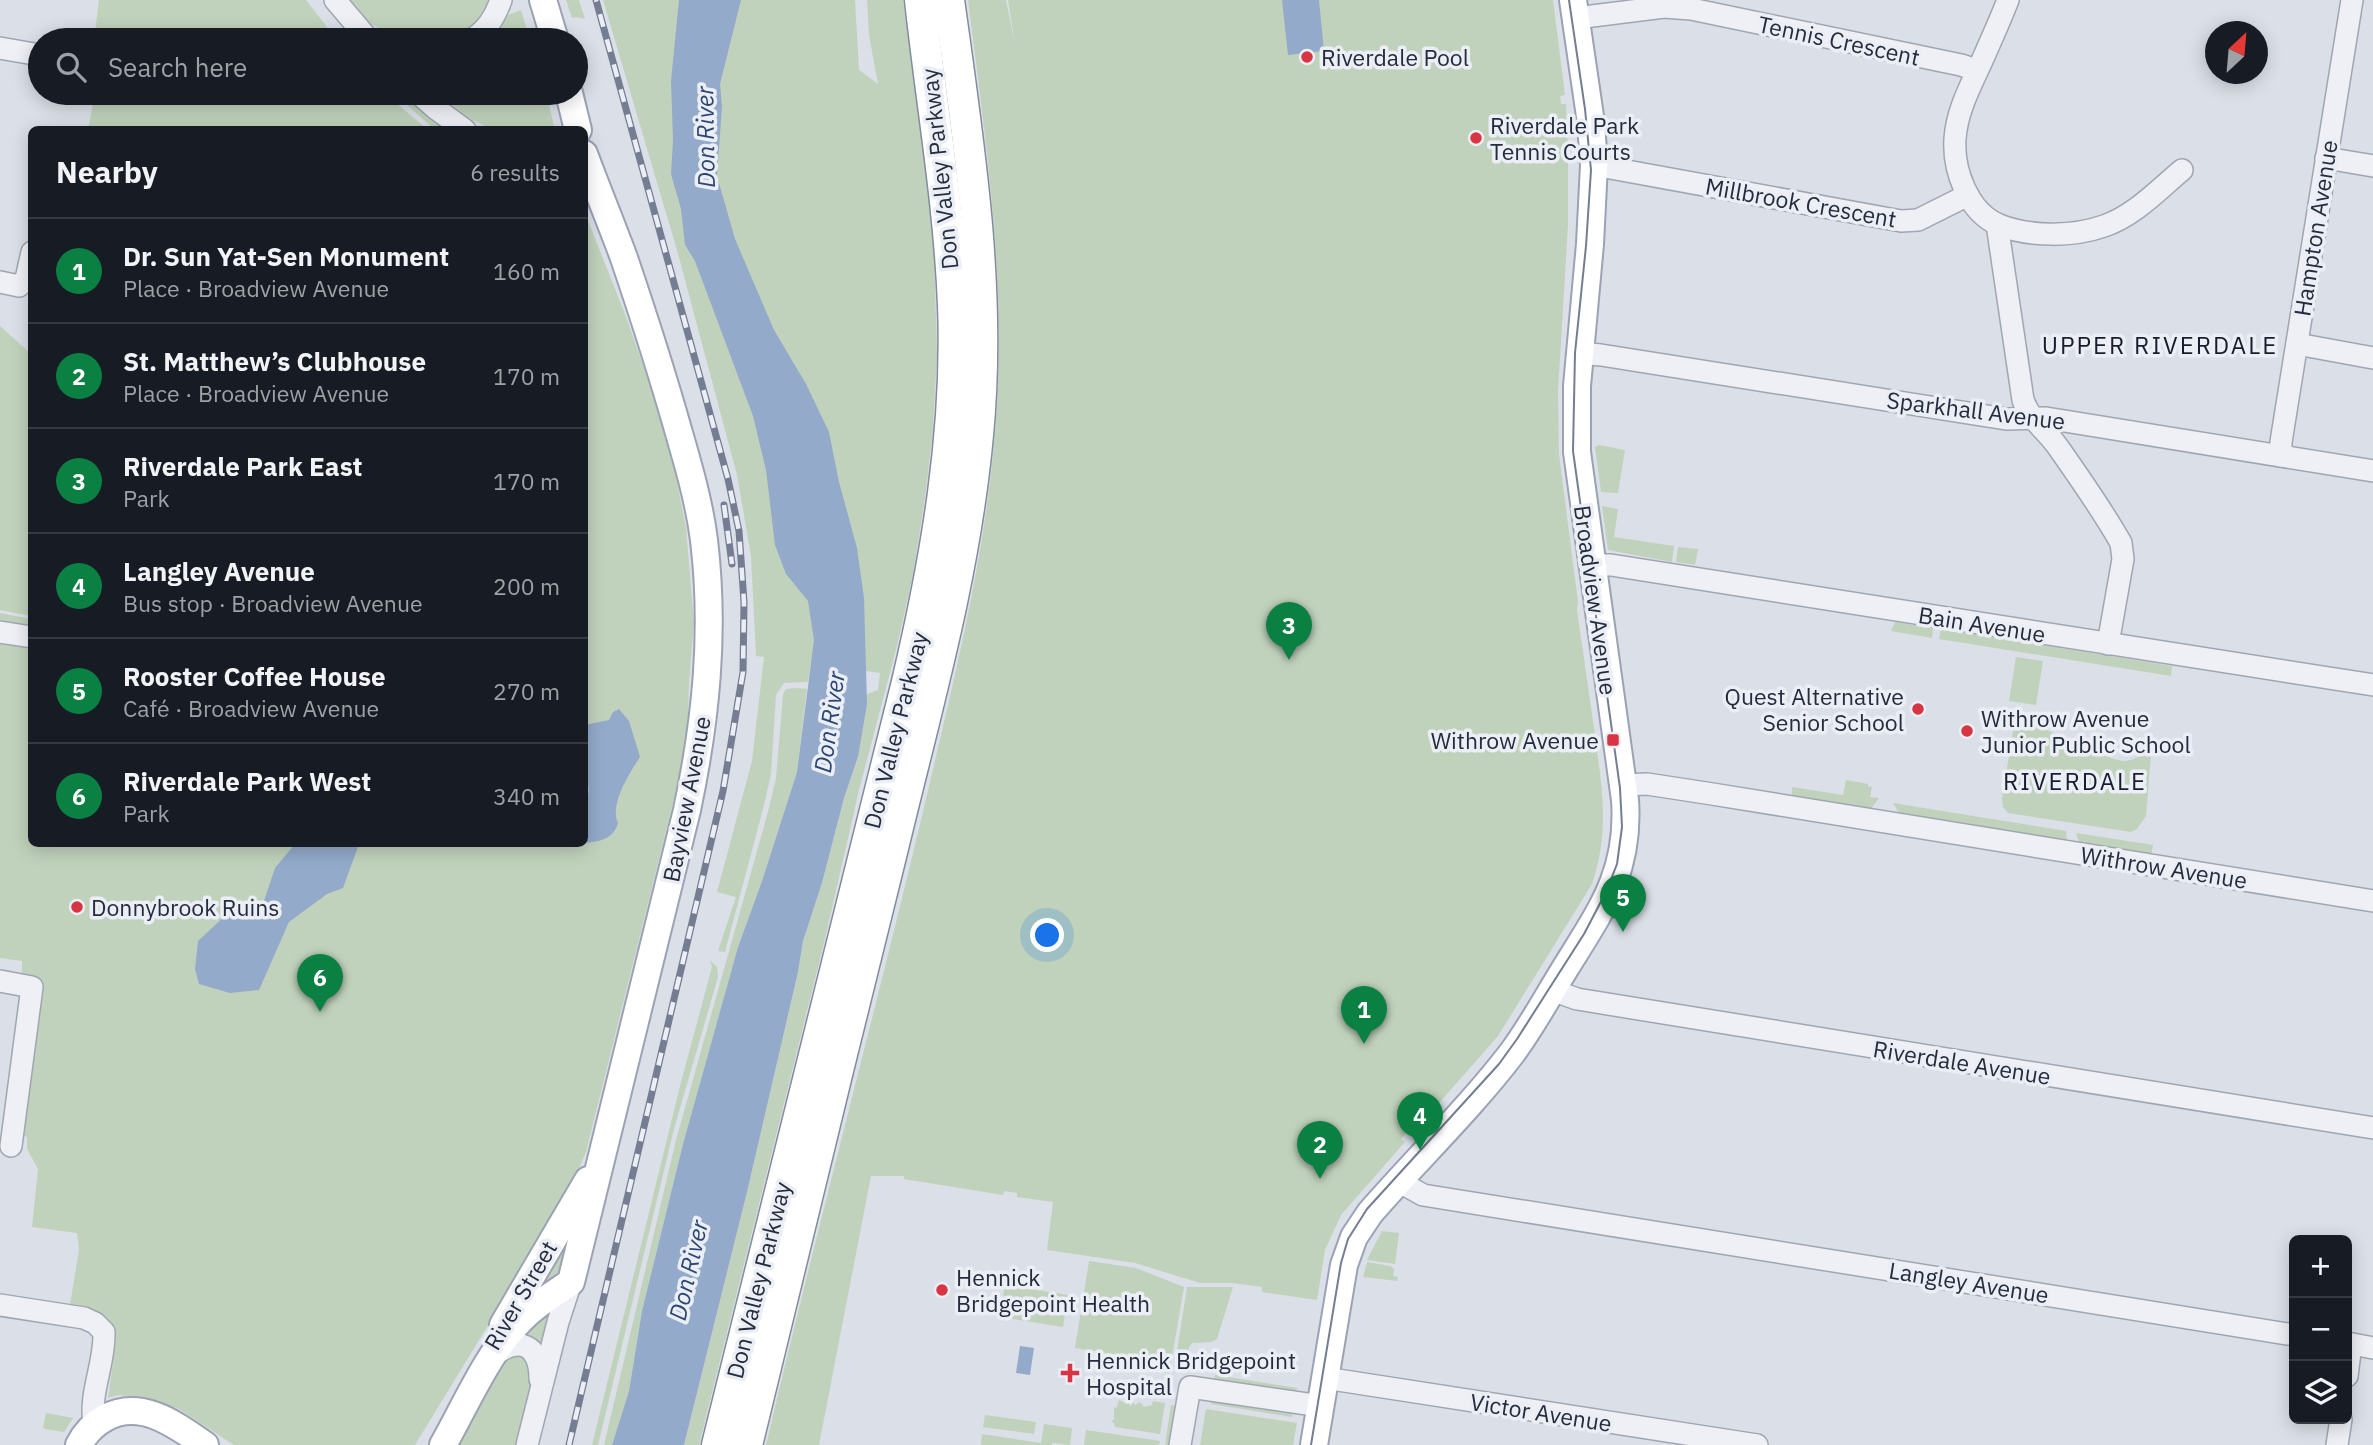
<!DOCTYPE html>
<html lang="en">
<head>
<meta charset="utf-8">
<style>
  :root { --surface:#171b24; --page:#20242c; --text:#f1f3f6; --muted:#9ea1a6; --line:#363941; --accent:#0b8043 }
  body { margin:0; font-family:"IBM Plex Sans",sans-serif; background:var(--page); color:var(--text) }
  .controls { position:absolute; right:21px; bottom:21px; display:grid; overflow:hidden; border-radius:10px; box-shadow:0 4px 18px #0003 }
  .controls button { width:63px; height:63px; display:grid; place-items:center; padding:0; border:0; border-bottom:2px solid var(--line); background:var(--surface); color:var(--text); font:35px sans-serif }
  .compass { position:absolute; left:2205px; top:21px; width:63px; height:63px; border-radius:50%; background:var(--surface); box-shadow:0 4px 18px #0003; rotate:26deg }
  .you { position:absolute; left:1048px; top:936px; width:24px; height:24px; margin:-18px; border:5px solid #fff; border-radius:50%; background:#1a73e8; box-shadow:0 0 0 10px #1a73e833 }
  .badge { display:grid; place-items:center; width:46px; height:46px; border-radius:50%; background:var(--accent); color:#fff; font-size:23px; font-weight:700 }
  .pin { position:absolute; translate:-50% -58px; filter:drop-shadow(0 2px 4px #0008) }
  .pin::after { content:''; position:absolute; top:37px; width:24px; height:21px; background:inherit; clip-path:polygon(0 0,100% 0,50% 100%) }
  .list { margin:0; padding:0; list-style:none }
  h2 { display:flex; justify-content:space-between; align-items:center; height:91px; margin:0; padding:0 28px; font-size:30px }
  h2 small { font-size:23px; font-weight:400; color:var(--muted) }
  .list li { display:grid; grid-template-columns:46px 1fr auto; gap:21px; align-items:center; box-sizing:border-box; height:105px; padding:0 28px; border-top:2px solid var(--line) }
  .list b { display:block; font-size:26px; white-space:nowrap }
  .list p { margin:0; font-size:23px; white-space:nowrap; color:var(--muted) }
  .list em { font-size:23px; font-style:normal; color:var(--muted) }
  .icon { flex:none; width:38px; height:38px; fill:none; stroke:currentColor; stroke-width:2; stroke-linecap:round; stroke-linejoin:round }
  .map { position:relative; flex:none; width:2373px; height:1445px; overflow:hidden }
  .search { position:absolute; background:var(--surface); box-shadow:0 4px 18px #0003; left:28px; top:28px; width:560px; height:77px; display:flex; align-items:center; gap:18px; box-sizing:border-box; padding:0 24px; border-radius:38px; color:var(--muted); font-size:26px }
  .panel { position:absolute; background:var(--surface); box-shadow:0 4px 18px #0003; left:28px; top:126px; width:560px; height:721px; border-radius:10px }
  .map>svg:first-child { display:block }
</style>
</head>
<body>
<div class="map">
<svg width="2373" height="1445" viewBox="0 0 2373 1445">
  <rect width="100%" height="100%" fill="#dbdfe7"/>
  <g fill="#c0d2bc">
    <polygon points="99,0 306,0 337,40 94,40"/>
    <polygon points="347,0 491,0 482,17 469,28 448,33 411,36 391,34 363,20"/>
    <polygon points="566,0 579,0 585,19 576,17 572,18"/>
    <polygon points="603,0 855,0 859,70 878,84 869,35 867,0 903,0 929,186 934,248 937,353 933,430 925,498 913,575 897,646 859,790 825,939 699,1445 684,1445 747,1192 798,972 803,941 822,883 844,798 858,758 867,694 878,690 880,673 811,663 808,682 784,683 776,695 771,774 764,805 725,952 718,951 736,897 717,892 752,761 764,657 756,656 751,556 737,475 677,250"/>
    <path d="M968,0H1006L1015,45L1008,0H1553L1565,95L1560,96L1561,104H1566L1568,154V225L1558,391L1559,454L1578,602L1577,610L1595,735L1590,736L1591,744L1596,743C1603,794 1609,834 1592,884L1498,1036L1410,1136L1406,1133L1401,1139L1405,1142L1341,1215L1325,1250L1317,1300L1262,1292V1287L1232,1283H1200L1135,1263L1047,1250L1053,1202L1017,1197V1193L1004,1191L1003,1195L904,1179V1176H871L819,1445H766C815,1236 871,1029 921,820C953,683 989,546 997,405C1005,269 985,135 968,0Z"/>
    <polygon points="521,10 530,40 489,40 497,31 503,17"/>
    <polygon points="95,93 384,93 427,129 88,130"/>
    <polygon points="394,93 402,93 445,129 434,129"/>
    <polygon points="437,93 546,93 554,126 551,129 491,129 469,118"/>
    <polygon points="585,213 625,314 654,396 676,477 686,528 694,622 689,682 688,723 678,783 586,1152 571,1187 536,1247 415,1445 234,1445 179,1409 143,1398 118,1395 108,1398 116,1341 113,1327 95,1313 70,1305 79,1250 77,1233 32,1227 38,1169 27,1149 27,1137 21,1134 22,961 0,958 0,643 31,649 32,844 584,844"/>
    <polygon points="0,326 31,354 31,616 0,610"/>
    <polygon points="1599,445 1625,450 1618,493 1601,492 1595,447"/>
    <polygon points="1602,506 1618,509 1614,537 1674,546 1672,562 1608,550"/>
    <polygon points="1678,547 1698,549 1695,565 1676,562"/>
    <polygon points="0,613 31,619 31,625 0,620"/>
    <polygon points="1895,622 1933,628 1932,638 1891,631"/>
    <polygon points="1941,629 2172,666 2171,676 1939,639"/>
    <polygon points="2016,657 2043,661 2036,705 2009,701"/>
    <polygon points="797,688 807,689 797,772 762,881 738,947 683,1144 642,1311 629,1391 612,1445 604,1445 676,1140 768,812 776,778 783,694 786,689"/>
    <path d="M2019,717L2040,724L2045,729C2063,737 2108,760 2124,761C2134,761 2142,752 2151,755L2146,816L2137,829L2131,832L2008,813L2003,807L2002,798L2015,719Z"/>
    <polygon points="1846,780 1868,784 1868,786 1872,787 1870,797 1879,798 1870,810 1792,798 1792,787 1843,795"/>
    <polygon points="1893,803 2066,831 2067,842 1900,815"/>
    <polygon points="2076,833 2153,845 2151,856 2080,845"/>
    <polygon points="710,960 717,967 718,977 674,1129 598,1445 592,1445 680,1086 712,967"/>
    <polygon points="571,1223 557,1285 533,1302"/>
    <polygon points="1382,1231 1399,1233 1395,1264 1367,1260"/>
    <polygon points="1089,1261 1136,1268 1184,1287 1171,1363 1075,1348"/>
    <polygon points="1367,1262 1390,1266 1394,1269 1393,1276 1398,1277 1397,1281 1363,1277"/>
    <polygon points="1005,1285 1068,1295 1066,1307 1003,1297"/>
    <polygon points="1187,1287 1233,1287 1217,1339 1211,1342 1192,1343 1189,1347 1187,1365 1175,1364"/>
    <polygon points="1002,1305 1065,1315 1063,1327 1000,1317"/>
    <polygon points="551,1311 542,1348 520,1336"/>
    <polygon points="523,1353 533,1376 522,1445 456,1445 507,1355"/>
    <polygon points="1096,1357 1171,1368 1170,1373 1096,1362"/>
    <polygon points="1215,1375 1297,1388 1296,1393 1214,1380"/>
    <polygon points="1093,1381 1167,1393 1166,1397 1092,1386"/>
    <polygon points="1211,1399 1293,1412 1292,1417 1211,1404"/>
    <polygon points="1119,1400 1127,1404 1130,1402 1130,1407 1133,1402 1135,1405 1140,1402 1144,1407 1152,1405 1153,1401 1165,1403 1160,1434 1115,1427 1114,1423 1111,1422 1114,1419 1114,1408 1117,1407"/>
    <polygon points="1171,1405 1176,1406 1170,1445 1165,1445"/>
    <polygon points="1206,1409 1297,1423 1293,1445 1200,1445"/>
    <polygon points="46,1413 73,1418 64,1432 45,1429 43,1427"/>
    <polygon points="985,1415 1036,1422 1034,1434 983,1427"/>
    <polygon points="1044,1424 1072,1428 1070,1445 1052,1443 1052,1445 981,1445 982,1434 1041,1443"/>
    <polygon points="1086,1430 1160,1441 1159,1445 1084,1445"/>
  </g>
  <g fill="#93aaca">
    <polygon points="679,0 741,0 720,84 722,106 717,176 735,239 774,330 806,384 829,432 839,482 857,548 864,598 867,704 858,757 844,798 822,883 803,941 798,972 747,1192 684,1445 612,1445 629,1391 642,1311 683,1144 738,947 762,881 797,772 814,640 808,601 786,574 775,545 766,470 753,416 695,261 685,245 681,209 671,174 673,140 671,81"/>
    <polygon points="1282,0 1319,0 1324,51 1288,55"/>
    <path d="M619,709L629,721L640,757C630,772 609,805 618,823C613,840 600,841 585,843C584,832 583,818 584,807C586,795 593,792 585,779V725L609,720L613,712Z"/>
    <polygon points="295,844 359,844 343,888 327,894 289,922 259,990 230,993 199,984 195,969 198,941 227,914 263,904 275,868"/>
    <polygon points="1020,1346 1034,1348 1030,1375 1016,1373"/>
  </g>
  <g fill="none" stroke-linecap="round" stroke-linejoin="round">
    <g stroke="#a0a6b1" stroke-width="24">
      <g id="minor">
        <polyline points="335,0 369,40"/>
        <path d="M2008,0C2001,18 1993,36 1985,54C1973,82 1957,108 1955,139C1953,170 1968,212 1999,225C2030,237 2073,237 2104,226C2134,216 2158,190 2182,170"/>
        <polyline points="1576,18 1664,7 1691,9 1961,65 1976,70"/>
        <path d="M471,40C487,30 495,17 501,0"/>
        <polyline points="0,48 40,55"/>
        <polyline points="418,93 435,108 465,130"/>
        <polyline points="2326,158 2373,166"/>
        <polyline points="1594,165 1901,221 1918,220 1968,195"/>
        <path d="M1997,224L2023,400C2030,420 2046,430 2058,447C2079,477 2103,511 2121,543L2123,559L2108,644"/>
        <polyline points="0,282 19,286 26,279 32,252"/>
        <polyline points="2297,344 2373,358"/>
        <polyline points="1579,353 1601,355 2006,419 2046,418 2373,471"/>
        <polyline points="2281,456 2281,442 2352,0"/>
        <polyline points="1592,565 1611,565 2373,685"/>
        <polyline points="0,632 32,637"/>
        <polyline points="1623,785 1647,784 1706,793 2373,901"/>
        <polyline points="0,981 32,987 11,1146"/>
        <polyline points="1552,990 1577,999 2373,1128"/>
        <polyline points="1398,1181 1423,1195 2294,1335"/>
        <path d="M0,1305L84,1318L95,1323L104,1332C105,1365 89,1391 94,1425"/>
        <polyline points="2347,1343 2373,1348"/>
        <path d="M493,1356C520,1335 540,1345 540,1379"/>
        <polyline points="2347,1376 2351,1344"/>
        <polyline points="1325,1378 1757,1445"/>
        <polyline points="527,1445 558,1322 571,1282"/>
        <polyline points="1180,1445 1190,1387 1321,1406"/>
        <polyline points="2337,1445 2341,1419"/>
      </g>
    </g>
    <g stroke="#9aa2b4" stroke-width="30">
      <g id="major">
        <polyline points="543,0 555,40"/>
        <polyline points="569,93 578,130"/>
        <polyline points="503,1325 588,1180"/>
        <path d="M79,1445C85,1433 94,1424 105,1418C141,1398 176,1425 205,1445"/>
        <path d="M443,1445C464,1408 487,1355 516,1325C532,1307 552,1295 571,1282L687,810C706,720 715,632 704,540C699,501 688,464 677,426C661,370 643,314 624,258C611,223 597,189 584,154"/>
        <path d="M1314,1445L1344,1265L1354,1237L1370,1213C1416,1160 1470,1108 1512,1053C1532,1026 1548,996 1566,967C1602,909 1630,871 1625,800L1577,452V386L1590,244L1594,165L1591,123L1573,0"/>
      </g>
    </g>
    <g stroke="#828b9f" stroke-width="33">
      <g id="highway">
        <path d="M717,1445L907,682C936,559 958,432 953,305C949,202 931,102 920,0"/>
        <path d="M747,1445C794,1245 844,1047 893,848C926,710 965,577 978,435C992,289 969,144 949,0"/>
      </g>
    </g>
    <use href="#minor" stroke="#eef0f5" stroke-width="21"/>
    <use href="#major" stroke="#fff" stroke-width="26"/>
    <use href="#highway" stroke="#fff" stroke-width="30"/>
    <polyline stroke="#747d92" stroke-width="2" points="1311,1445 1341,1263 1348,1239 1367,1209 1499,1064 1517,1039 1584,934 1606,892 1617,864 1622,827 1620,788 1573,451 1575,353 1586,246 1591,170 1585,109 1569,0"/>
    <g stroke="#747d92" stroke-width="7">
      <g id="rail">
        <polyline points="724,505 732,564"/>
        <polyline points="569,1445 723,791 743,672 744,602 739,531 728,479 596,0"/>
      </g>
    </g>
    <use href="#rail" stroke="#ebeef5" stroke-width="4.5" stroke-dasharray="13" stroke-linecap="butt"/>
  </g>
  <g fill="#d73541" stroke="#ebeef5" stroke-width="2.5">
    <circle cx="1307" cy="57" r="7"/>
    <circle cx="1476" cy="138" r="7"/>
    <circle cx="1918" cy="709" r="7"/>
    <circle cx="1967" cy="731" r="7"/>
    <rect x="1606" y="733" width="14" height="14" rx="3.5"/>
    <circle cx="77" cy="907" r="7"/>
    <circle cx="942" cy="1290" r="7"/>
    <path d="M1066.5 1362.5h7v7h7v7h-7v7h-7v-7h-7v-7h7z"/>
  </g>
  <g text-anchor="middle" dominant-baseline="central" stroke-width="7" stroke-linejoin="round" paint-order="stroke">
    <g font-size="23" fill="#242c3e" stroke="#ebeef5">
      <text transform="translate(1839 40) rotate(12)">Tennis Crescent</text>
      <text transform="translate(939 169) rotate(-96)">Don Valley Parkway</text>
      <text transform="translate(1801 202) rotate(10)">Millbrook Crescent</text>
      <text transform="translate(2315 228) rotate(-81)">Hampton Avenue</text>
      <text transform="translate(1976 410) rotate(7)">Sparkhall Avenue</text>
      <text transform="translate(1596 600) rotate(82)">Broadview Avenue</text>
      <text transform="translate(1982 624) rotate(9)">Bain Avenue</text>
      <text transform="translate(895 730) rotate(-76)">Don Valley Parkway</text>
      <text transform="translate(686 799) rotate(-79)">Bayview Avenue</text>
      <text transform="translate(2164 867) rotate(9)">Withrow Avenue</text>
      <text transform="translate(1962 1062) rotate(9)">Riverdale Avenue</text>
      <text transform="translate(758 1280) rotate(-76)">Don Valley Parkway</text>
      <text transform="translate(1969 1282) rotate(9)">Langley Avenue</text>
      <text transform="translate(520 1295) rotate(-60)">River Street</text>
      <text transform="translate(1541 1412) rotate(9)">Victor Avenue</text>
    </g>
    <g font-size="23" fill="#242c3e" stroke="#ebeef5" text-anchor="start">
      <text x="1321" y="57">Riverdale Pool</text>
      <text x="1490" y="125">Riverdale Park<tspan x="1490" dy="26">Tennis Courts</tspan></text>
      <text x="1904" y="696" text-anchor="end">Quest Alternative<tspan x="1904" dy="26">Senior School</tspan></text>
      <text x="1981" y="718">Withrow Avenue<tspan x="1981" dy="26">Junior Public School</tspan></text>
      <text x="1599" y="740" text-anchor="end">Withrow Avenue</text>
      <text x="91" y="907">Donnybrook Ruins</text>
      <text x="956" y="1277">Hennick<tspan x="956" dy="26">Bridgepoint Health</tspan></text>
      <text x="1086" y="1360">Hennick Bridgepoint<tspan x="1086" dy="26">Hospital</tspan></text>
    </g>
    <g font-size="24" font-style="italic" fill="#2c4775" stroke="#ebeef5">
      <text transform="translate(705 137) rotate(-91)">Don River</text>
      <text transform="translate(829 722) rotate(-82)">Don River</text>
      <text transform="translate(688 1270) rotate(-77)">Don River</text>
    </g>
    <g font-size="24" letter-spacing="2" fill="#171d2e" stroke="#ebeef5">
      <text x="2160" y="345">UPPER RIVERDALE</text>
      <text x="2075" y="781">RIVERDALE</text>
    </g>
  </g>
</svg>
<div class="controls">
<button>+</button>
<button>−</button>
<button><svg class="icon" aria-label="layers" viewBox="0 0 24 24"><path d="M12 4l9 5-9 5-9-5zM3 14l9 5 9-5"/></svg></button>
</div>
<svg class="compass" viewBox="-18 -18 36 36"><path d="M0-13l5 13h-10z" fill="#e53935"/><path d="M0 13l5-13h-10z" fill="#9ea1a6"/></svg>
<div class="you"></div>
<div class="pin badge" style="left:1364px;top:1044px">1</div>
<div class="pin badge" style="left:1320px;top:1179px">2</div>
<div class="pin badge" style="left:1289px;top:660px">3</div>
<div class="pin badge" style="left:1420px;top:1150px">4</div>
<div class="pin badge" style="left:1623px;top:932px">5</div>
<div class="pin badge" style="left:320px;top:1012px">6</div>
<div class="search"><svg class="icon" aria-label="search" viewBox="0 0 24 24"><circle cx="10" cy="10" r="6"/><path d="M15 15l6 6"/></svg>Search here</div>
<section class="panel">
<h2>Nearby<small>6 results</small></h2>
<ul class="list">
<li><span class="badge">1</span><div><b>Dr. Sun Yat-Sen Monument</b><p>Place · Broadview Avenue</p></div><em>160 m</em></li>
<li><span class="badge">2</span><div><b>St. Matthew’s Clubhouse</b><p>Place · Broadview Avenue</p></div><em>170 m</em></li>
<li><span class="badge">3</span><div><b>Riverdale Park East</b><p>Park</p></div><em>170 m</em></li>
<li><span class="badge">4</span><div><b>Langley Avenue</b><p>Bus stop · Broadview Avenue</p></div><em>200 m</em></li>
<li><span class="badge">5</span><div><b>Rooster Coffee House</b><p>Café · Broadview Avenue</p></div><em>270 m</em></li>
<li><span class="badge">6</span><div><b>Riverdale Park West</b><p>Park</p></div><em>340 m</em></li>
</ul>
</section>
</div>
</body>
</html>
